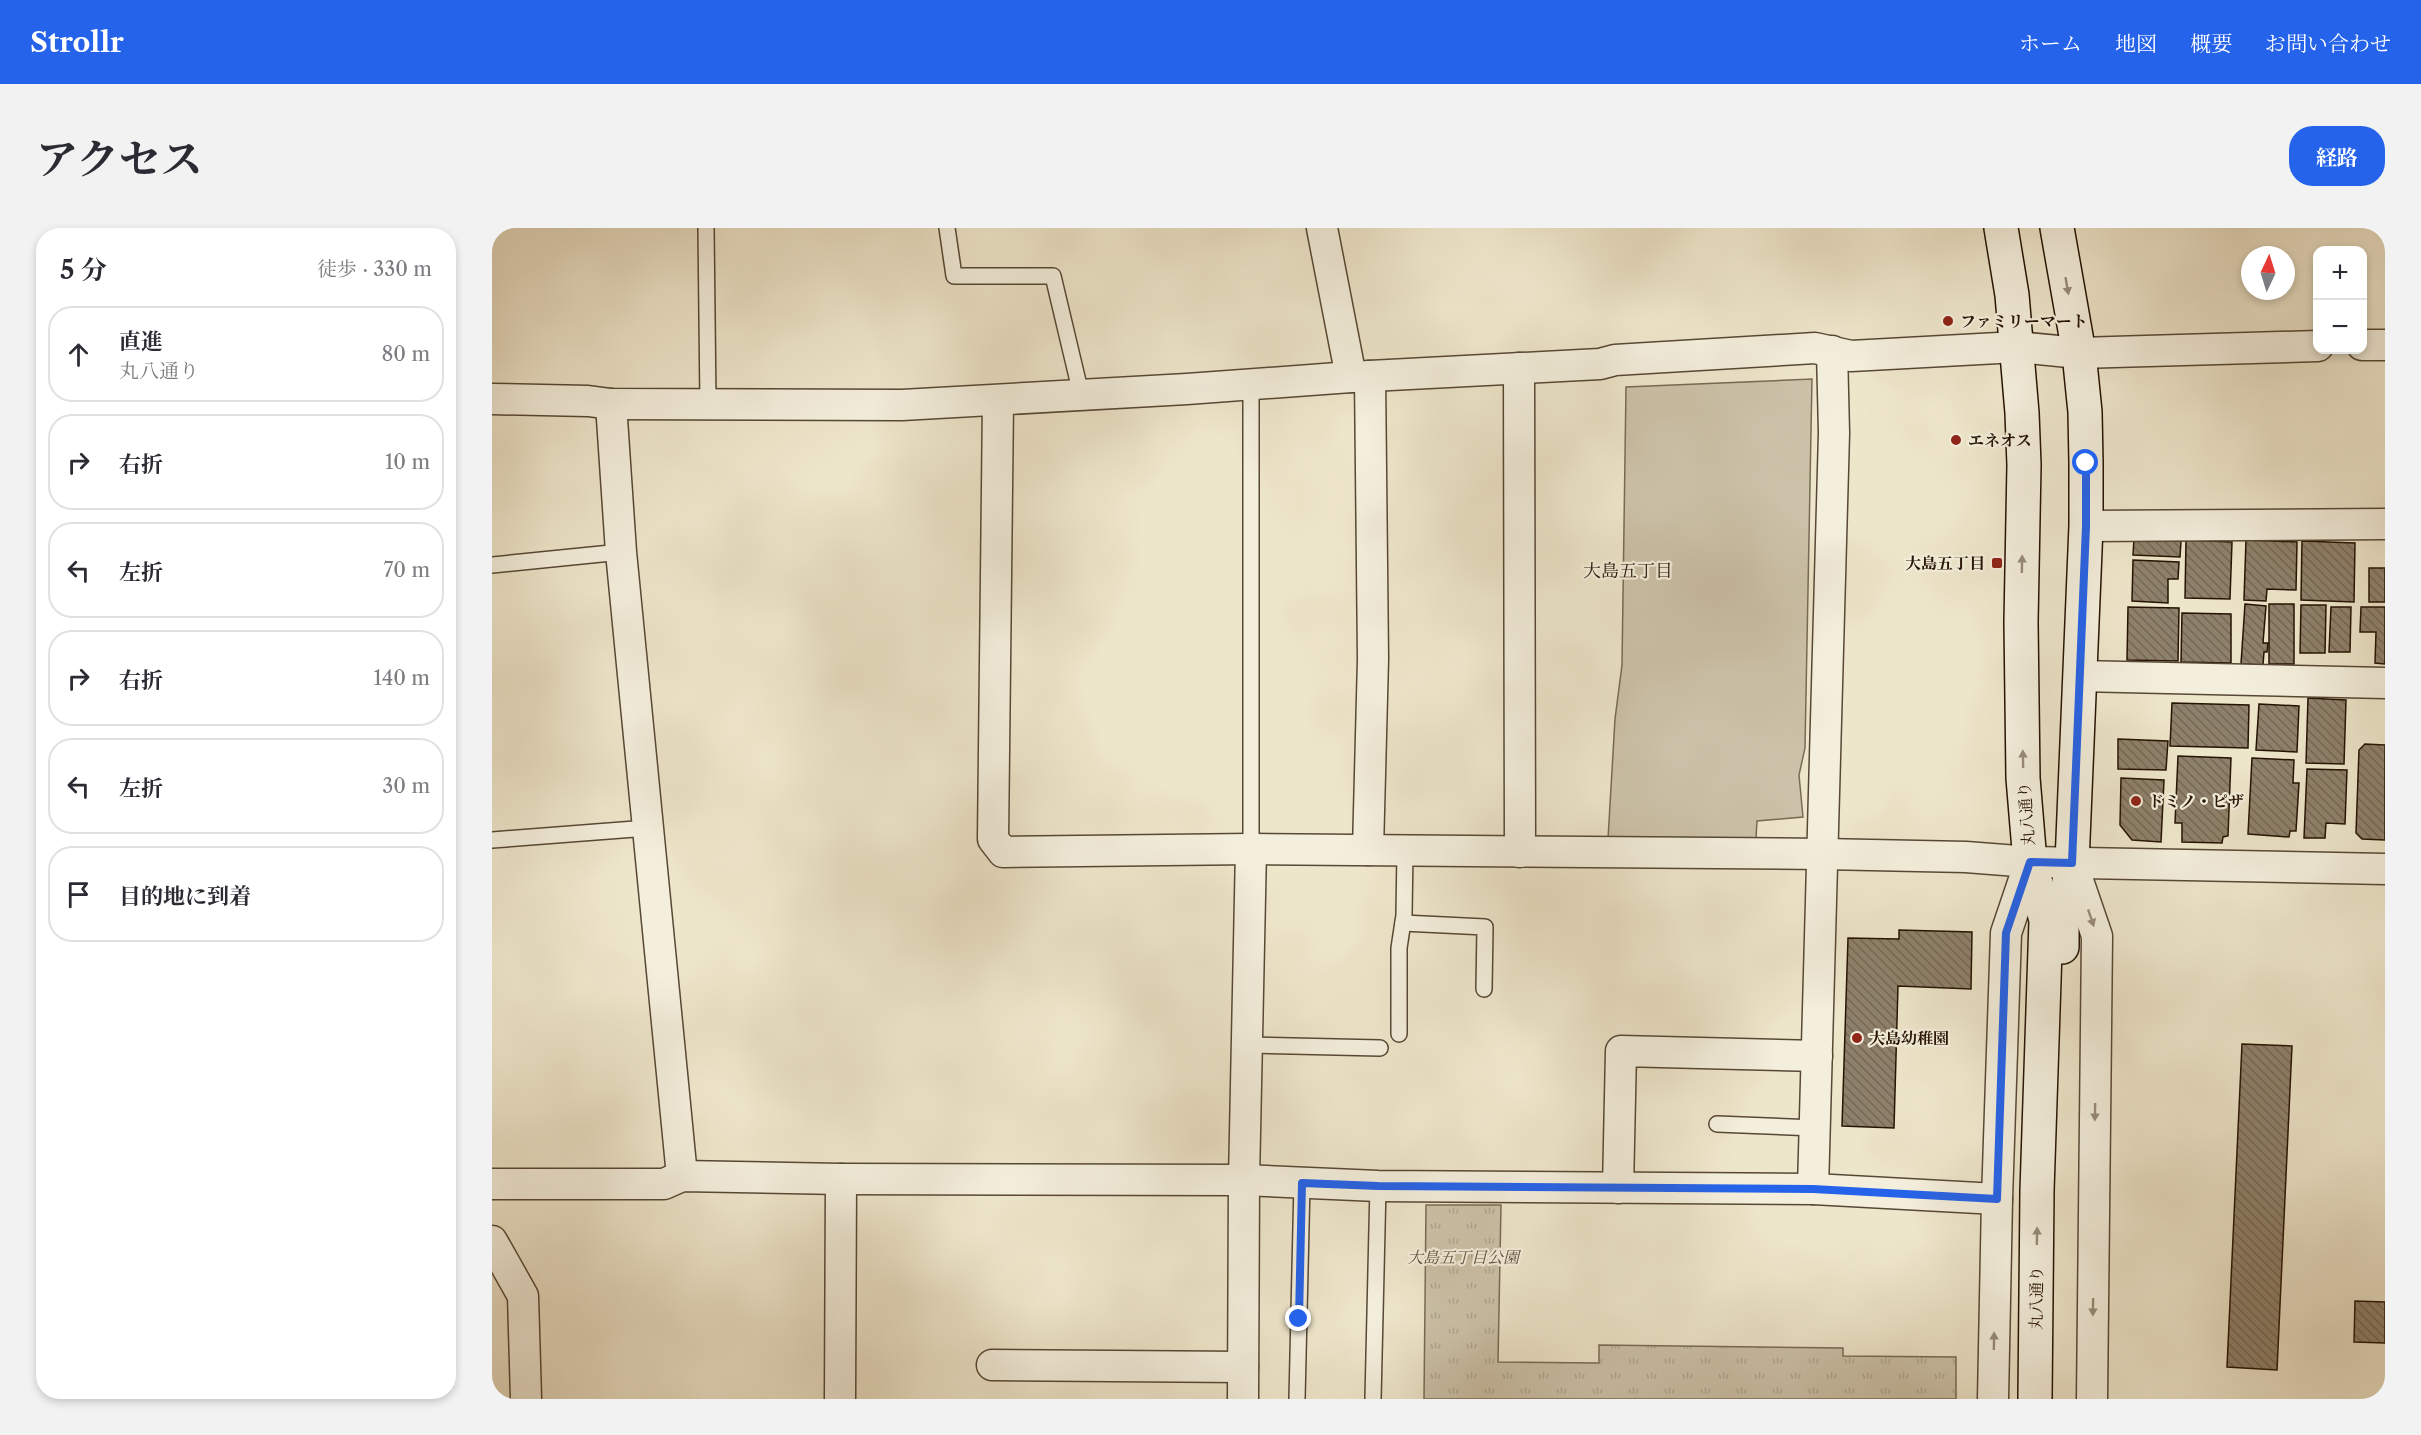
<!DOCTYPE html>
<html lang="ja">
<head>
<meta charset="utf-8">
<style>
  :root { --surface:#fff; --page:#f2f2f3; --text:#2b2b33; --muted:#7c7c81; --line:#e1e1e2; --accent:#2563eb }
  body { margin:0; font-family:"Libre Caslon Text","Noto Serif JP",serif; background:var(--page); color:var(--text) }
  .controls { position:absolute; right:18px; top:18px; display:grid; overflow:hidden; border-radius:12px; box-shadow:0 3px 9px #0003 }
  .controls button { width:54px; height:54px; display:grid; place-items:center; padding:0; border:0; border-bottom:2px solid var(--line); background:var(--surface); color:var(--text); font:30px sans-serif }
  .compass { position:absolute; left:1749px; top:18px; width:54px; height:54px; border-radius:50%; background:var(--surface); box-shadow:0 3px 9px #0003; rotate:4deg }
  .stop { position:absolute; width:18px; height:18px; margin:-14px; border:4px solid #2563eb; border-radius:50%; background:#fff }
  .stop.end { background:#2563eb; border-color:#fff; box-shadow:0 2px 6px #0008 }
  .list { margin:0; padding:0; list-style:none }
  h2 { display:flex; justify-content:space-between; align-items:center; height:78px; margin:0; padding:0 24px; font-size:26px }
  h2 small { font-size:20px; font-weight:400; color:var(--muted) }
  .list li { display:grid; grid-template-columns:39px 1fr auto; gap:18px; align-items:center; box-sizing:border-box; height:96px; margin:0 12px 12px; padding:0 12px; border:2px solid var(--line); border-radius:24px }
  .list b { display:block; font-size:22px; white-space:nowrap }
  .list p { margin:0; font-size:20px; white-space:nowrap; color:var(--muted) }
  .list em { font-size:20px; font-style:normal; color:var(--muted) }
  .icon { flex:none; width:33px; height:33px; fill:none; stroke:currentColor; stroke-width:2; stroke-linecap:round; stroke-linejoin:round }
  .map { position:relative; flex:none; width:1893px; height:1171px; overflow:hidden; border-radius:24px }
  header { display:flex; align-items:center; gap:36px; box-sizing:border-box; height:84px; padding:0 30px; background:var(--accent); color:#fff }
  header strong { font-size:28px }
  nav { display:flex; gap:33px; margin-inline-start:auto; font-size:21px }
  .intro { display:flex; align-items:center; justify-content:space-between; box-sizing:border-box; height:144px; padding:0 36px }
  h1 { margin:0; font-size:42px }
  .button { padding:15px 27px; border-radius:24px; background:var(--accent); color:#fff; font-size:21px; font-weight:700 }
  main { display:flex; gap:36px; padding:0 36px }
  aside { flex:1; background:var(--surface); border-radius:24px; box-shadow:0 3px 9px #0003 }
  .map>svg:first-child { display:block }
</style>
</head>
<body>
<header>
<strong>Strollr</strong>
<nav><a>ホーム</a><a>地図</a><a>概要</a><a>お問い合わせ</a></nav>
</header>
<div class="intro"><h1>アクセス</h1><a class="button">経路</a></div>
<main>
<aside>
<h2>5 分<small>徒歩 · 330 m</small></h2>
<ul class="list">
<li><svg class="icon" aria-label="ahead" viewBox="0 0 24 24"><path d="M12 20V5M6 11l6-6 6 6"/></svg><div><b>直進</b><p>丸八通り</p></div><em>80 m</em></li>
<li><svg class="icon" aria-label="right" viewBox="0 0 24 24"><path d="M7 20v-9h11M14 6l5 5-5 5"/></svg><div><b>右折</b></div><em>10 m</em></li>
<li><svg class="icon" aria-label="left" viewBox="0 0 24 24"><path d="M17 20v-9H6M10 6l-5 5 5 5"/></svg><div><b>左折</b></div><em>70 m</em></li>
<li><svg class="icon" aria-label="right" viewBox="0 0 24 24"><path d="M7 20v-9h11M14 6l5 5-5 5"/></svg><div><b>右折</b></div><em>140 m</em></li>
<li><svg class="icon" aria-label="left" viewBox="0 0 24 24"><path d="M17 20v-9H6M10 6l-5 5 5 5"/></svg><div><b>左折</b></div><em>30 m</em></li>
<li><svg class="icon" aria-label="arrive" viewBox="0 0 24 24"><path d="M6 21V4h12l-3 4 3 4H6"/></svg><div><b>目的地に到着</b></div></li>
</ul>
</aside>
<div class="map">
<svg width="1893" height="1171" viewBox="0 0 1893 1171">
  <defs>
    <pattern id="park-tufts" width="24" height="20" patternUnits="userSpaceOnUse" patternTransform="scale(1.5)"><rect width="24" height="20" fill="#ccc2a9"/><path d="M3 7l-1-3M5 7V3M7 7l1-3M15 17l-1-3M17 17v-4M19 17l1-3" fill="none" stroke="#afa690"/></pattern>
    <pattern id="building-back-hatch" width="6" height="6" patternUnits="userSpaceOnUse" patternTransform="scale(1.5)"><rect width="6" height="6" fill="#8e816b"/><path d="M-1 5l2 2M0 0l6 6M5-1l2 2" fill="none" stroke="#746856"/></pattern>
  </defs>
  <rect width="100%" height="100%" fill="#eee6cb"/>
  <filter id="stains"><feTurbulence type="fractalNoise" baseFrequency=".00333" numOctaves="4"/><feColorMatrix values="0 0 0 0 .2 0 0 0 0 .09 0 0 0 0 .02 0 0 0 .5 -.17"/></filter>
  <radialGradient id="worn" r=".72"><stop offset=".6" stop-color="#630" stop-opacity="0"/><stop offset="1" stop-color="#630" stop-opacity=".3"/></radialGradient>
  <polygon fill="#ccc2a9" stroke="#786a56" stroke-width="1.5" points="1320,151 1313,520 1307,547 1311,589 1265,593 1264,610 1116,611 1123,491 1130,437 1134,159"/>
  <polygon fill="url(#park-tufts)" stroke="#786a56" stroke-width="1.5" points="934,977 1009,977 1006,1134 1107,1135 1107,1117 1351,1120 1351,1128 1464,1129 1464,1171 932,1171"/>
  <g fill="url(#building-back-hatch)" stroke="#251303" stroke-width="1.5">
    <polygon points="1642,311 1689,313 1688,329 1641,327"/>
    <polygon points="1694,312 1740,314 1738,371 1693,370"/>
    <polygon points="1754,312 1805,314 1804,362 1775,361 1774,373 1752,372"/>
    <polygon points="1810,313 1863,315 1862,374 1809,372"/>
    <polygon points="1641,332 1687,334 1686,351 1676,351 1676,375 1640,373"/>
    <rect x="1877" y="340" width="16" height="34"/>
    <polygon points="1753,376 1774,378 1771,415 1776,415 1775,424 1772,424 1771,437 1749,436"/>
    <rect x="1777" y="376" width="25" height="60"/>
    <polygon points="1809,377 1834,377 1833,425 1808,425"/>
    <polygon points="1636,379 1687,380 1686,433 1635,432"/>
    <polygon points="1839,379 1859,379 1858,424 1837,424"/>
    <polygon points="1869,379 1893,379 1893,436 1883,435 1884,404 1868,404"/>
    <polygon points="1690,385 1739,386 1739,435 1689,434"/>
    <polygon points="1816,470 1854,472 1852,536 1814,535"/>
    <polygon points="1680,475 1757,477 1756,520 1678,518"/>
    <polygon points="1767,476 1807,478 1805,524 1764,522"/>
    <polygon points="1626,511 1676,513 1674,542 1626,541"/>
    <polygon points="1873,516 1893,517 1893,612 1870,611 1864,605 1867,522"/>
    <polygon points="1686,528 1739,530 1736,608 1731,609 1730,615 1690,614 1690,595 1683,595"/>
    <polygon points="1760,530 1802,532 1801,555 1807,555 1804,603 1798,603 1797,609 1756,606"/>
    <polygon points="1815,541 1855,542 1853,596 1834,595 1833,610 1812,610"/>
    <polygon points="1629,550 1672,552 1669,614 1640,612 1628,597"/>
    <polygon points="1407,702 1480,704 1479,761 1406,758 1402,900 1350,898 1356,710 1407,711"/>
    <polygon points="1750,816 1800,818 1785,1142 1735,1139"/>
    <polygon points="1863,1073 1893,1074 1893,1115 1862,1114"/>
  </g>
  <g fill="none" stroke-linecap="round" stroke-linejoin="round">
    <g stroke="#574835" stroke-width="18">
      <g id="service">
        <polyline points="214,0 216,176"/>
        <polyline points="455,0 462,48 561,48 589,166"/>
        <polyline points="759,156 759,621"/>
        <polyline points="0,337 129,324"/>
        <polyline points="0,612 156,600"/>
        <polyline points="911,695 993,699 992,761"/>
        <polyline points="907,806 907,720 912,687 913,623"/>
        <polyline points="755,817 888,820"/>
        <polyline points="1225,896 1323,900"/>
        <polyline points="805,1171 810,955"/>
        <polyline points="881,1171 886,958"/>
      </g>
    </g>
    <g stroke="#574835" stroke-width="33">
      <g id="minor">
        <polyline points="830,0 859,149"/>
        <polyline points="1870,117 1893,117"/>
        <polyline points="1027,140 1028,624"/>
        <polyline points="0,171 96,173 119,176 410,177 695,161 859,149 1108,136 1123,132 1323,120 1359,128 1525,119 1587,125 1826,118"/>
        <polyline points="506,173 501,611 511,624 759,621 1331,626 1474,629 1538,634 1893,641"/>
        <polyline points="119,176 129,324 190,948"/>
        <polyline points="1594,298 1893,296"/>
        <polyline points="1587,448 1893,455"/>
        <polyline points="876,622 881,431 878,148"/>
        <polyline points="1580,635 1605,708 1600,1171"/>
        <polyline points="0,956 172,956 190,948 349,951 752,952 886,958 1321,961 1505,971"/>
        <polyline points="1126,960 1129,823 1325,828"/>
        <polyline points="1321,961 1342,205 1340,123"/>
        <polyline points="0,1013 31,1068 34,1171"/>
        <polyline points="500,1137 751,1139"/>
        <polyline points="348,1171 349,951"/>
        <polyline points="751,1171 752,952 759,621"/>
        <polyline points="1501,1171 1505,971 1514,705 1538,634"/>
      </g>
    </g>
    <g stroke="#251303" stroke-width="36">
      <g id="secondary">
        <polyline points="1509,0 1520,67 1530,185 1532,237 1529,394 1531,550 1538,634 1554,692 1545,963 1543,1171"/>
        <polyline points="1565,0 1587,125 1593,184 1594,235 1594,298 1580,635 1570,696 1570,719"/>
      </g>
    </g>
    <use href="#service" stroke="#f4efdd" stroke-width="15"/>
    <use href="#minor" stroke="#f4efdd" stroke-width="30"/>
    <use href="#secondary" stroke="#f4efdd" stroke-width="33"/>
  </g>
  <defs><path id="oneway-solid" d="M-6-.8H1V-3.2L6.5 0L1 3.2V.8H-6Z" transform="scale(1.5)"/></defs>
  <g fill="#978c7b">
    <use href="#oneway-solid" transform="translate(1575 58) rotate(80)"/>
    <use href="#oneway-solid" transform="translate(1530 336) rotate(-89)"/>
    <use href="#oneway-solid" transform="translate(1531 531) rotate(-91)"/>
    <use href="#oneway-solid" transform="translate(1599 690) rotate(71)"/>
    <use href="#oneway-solid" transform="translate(1603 884) rotate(91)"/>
    <use href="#oneway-solid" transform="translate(1545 1008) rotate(-89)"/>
    <use href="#oneway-solid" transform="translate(1601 1079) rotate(91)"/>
    <use href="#oneway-solid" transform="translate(1502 1113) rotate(-89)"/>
  </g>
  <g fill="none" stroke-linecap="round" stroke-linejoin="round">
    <polyline stroke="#2563eb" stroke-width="8" points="807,1091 810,955 886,958 1321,961 1505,971 1514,705 1538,634 1580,635 1594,298 1594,235"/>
  </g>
  <g fill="#8f2418" stroke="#f4efdd" stroke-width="2">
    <circle cx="1456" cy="93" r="6"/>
    <circle cx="1464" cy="212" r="6"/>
    <rect x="1499" y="329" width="12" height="12" rx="3"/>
    <circle cx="1644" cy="573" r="6"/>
    <circle cx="1365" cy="810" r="6"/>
  </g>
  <g text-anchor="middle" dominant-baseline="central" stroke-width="4.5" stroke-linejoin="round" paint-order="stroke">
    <g font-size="16" font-weight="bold" fill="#251303" stroke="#f4efdd" text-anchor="start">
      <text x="1468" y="93">ファミリーマート</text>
      <text x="1476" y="212">エネオス</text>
      <text x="1493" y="335" text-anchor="end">大島五丁目</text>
      <text x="1656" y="573">ドミノ・ピザ</text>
      <text x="1377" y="810">大島幼稚園</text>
    </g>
    <g font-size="16" fill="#251303" stroke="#f4efdd">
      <text transform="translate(1534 586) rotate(-94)">丸八通り</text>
      <text transform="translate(1544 1070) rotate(-89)">丸八通り</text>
    </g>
    <g font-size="16" font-style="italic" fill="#5f503d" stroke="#f4efdd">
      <text x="971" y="1029">大島五丁目公園</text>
    </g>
    <g font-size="18" fill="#251303" stroke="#f4efdd">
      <text x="1136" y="343">大島五丁目</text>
    </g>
  </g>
  <rect width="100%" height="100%" filter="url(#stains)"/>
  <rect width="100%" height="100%" fill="url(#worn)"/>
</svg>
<div class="controls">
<button>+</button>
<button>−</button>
</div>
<svg class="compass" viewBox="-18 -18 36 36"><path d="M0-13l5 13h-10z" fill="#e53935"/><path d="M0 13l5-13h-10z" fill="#7c7c81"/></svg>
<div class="stop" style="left:1594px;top:235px"></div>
<div class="stop end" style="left:807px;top:1091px"></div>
</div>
</main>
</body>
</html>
